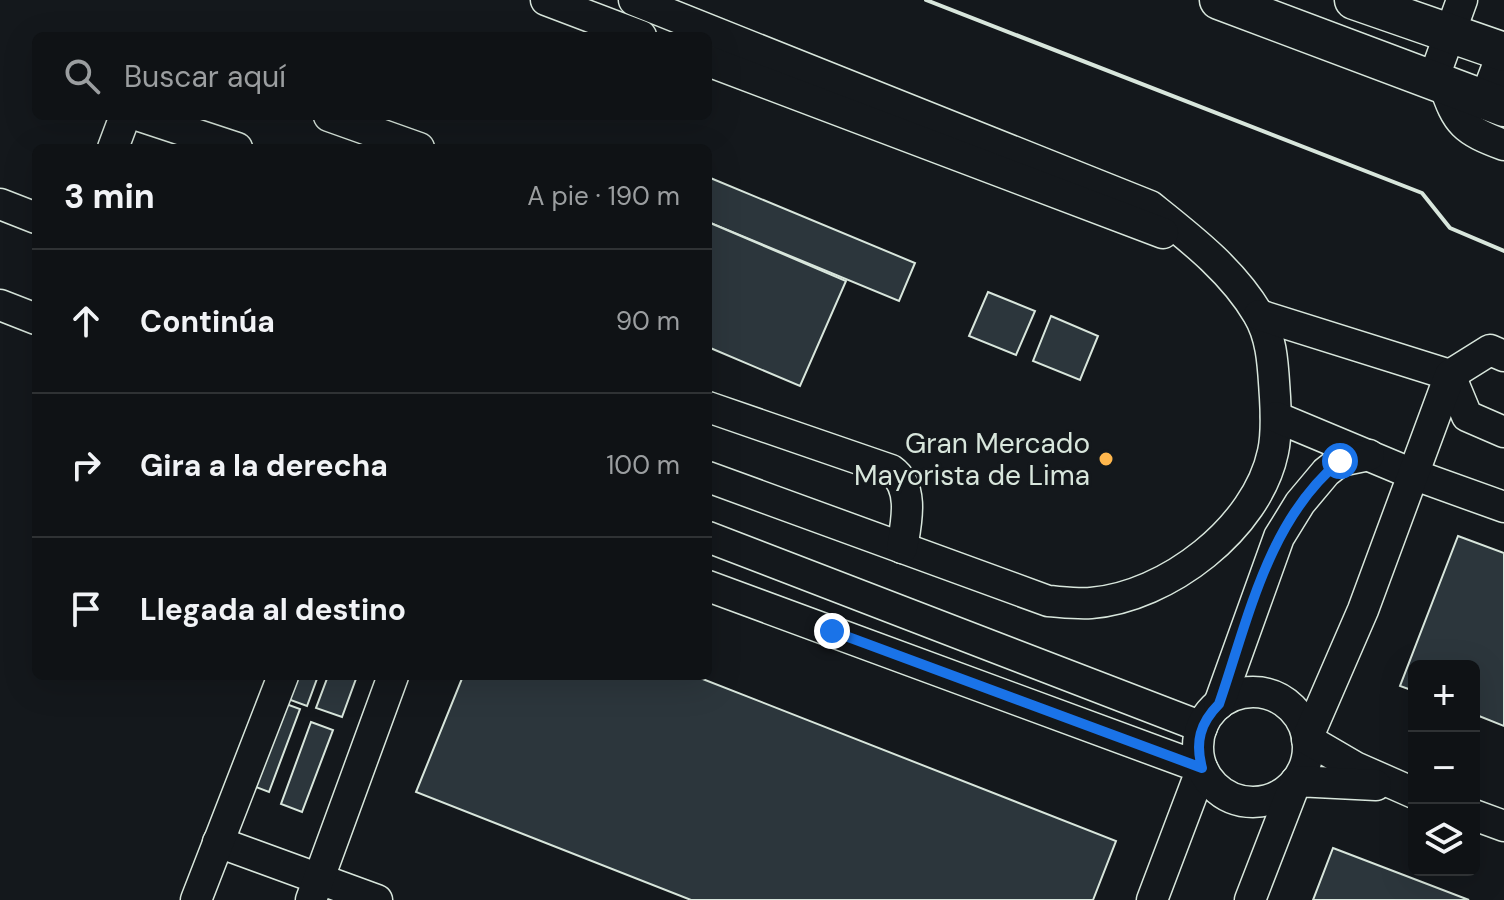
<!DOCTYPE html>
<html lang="es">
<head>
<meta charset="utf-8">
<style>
  :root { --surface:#0f1215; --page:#181b1e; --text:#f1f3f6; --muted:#9b9ea0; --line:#2f3234 }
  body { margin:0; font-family:"DM Sans",sans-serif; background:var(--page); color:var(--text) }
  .controls { position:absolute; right:24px; bottom:24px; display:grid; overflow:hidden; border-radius:12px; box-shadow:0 8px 32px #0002 }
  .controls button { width:72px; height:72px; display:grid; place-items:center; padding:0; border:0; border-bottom:2px solid var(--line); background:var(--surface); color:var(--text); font:40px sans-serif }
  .stop { position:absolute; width:24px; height:24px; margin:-18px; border:6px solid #1a73e8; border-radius:50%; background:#fff }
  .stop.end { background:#1a73e8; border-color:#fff; box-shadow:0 2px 8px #0008 }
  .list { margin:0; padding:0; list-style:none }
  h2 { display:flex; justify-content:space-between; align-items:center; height:104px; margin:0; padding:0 32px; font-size:34px }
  h2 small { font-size:26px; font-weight:400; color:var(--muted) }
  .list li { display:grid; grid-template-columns:52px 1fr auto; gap:24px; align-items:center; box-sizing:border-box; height:144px; padding:0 32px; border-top:2px solid var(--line) }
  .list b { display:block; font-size:30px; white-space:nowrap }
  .list em { font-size:26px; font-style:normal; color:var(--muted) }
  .icon { flex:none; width:44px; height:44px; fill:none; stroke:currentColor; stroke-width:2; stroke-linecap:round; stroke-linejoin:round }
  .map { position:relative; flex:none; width:1504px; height:900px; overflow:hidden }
  .search { position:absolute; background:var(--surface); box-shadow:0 8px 32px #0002; left:32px; top:32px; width:680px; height:88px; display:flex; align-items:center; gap:20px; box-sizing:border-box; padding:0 28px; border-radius:12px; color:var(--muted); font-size:30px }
  .panel { position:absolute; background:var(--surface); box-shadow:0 8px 32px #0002; left:32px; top:144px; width:680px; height:536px; border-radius:12px }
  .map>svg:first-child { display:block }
</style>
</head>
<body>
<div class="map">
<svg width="1504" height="900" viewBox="0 0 1504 900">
  <rect width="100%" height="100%" fill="#14181c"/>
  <g fill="#2c363c" stroke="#d8e6dc" stroke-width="2">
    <polygon points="708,177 915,263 899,301 708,222"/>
    <polygon points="708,222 846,281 800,386 708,347"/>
    <polygon points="988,292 1035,311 1016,355 969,336"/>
    <polygon points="1051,316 1098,336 1080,380 1033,361"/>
    <polygon points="1458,536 1504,553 1504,726 1474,714 1474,666 1414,666 1414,691 1400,686"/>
    <polygon points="293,676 318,676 307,706 285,698"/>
    <polygon points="328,676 357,676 342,717 316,708"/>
    <polygon points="463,676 695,676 1116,841 1093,900 691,900 416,792"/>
    <polygon points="278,701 300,709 269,792 248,784"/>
    <polygon points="311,722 333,730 302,812 281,804"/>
    <polygon points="1333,848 1469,900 1313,900"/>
  </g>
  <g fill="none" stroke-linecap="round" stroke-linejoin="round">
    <g stroke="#d8e6dc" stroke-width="33">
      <g id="minor">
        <polyline points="546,0 641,36"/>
        <path d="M634,0L1150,206C1190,238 1232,270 1258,314C1273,339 1273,369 1275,397C1276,414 1277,434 1273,452C1257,528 1167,597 1091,603C1077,604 1062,602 1048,601L708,477"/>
        <polyline points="708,61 1163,233"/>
        <polyline points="1433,80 1462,0"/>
        <path d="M1444,84C1457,124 1464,130 1504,145"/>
        <polyline points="1485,99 1504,49"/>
        <polyline points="140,116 237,148"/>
        <polyline points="329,116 419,148"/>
        <polyline points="113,148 125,116"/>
        <polyline points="0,204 36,218"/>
        <polyline points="0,305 36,319"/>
        <polyline points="1259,315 1450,375"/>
        <polyline points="1450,375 1467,416 1504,432"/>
        <path d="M708,407L891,470C915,487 906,524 902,548"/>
        <polyline points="1276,417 1415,475 1504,507"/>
        <polyline points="708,537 1202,727"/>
        <polyline points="708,586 1202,768 1152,900"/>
        <circle cx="1253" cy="747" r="55"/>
        <polyline points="1219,704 1279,537 1300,503 1326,472 1340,461 1369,455"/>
        <polyline points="1414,793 1355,767 1307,739 1363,610 1450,375 1490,350 1504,356"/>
        <polyline points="1474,815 1504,826"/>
        <polyline points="218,842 377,900"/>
        <polyline points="196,900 283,676"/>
        <polyline points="311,900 393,676"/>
        <polyline points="1250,900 1296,781 1376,785"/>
      </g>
    </g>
    <g stroke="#d8e6dc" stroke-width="41">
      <g id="major">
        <polyline points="1219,0 1504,107"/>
        <polyline points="1354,0 1504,52"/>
      </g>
    </g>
    <use href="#minor" stroke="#14181c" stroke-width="30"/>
    <use href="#major" stroke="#14181c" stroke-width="38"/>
    <polyline stroke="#d8e6dc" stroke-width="4" points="926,0 1422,193 1450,228 1504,251"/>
  </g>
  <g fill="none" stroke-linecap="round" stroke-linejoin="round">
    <path stroke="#1a73e8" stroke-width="10" d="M832,631L1202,768C1195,742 1200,723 1219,704C1248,620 1268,520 1340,461"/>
  </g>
  <circle fill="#ffb74d" stroke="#14181c" stroke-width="3" cx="1106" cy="459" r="8"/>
  <g text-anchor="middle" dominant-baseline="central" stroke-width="6" stroke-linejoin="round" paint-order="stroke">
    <g font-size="28" fill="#d8e6dc" stroke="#14181c" text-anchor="end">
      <text x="1090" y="443">Gran Mercado<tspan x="1090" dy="32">Mayorista de Lima</tspan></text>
    </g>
  </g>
</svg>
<div class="controls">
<button>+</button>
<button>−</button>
<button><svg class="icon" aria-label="layers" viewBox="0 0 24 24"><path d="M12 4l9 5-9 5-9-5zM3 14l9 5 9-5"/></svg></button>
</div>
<div class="stop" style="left:1340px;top:461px"></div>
<div class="stop end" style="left:832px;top:631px"></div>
<div class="search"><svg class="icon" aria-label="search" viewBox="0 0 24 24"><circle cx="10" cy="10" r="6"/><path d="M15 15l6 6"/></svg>Buscar aquí</div>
<section class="panel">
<h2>3 min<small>A pie · 190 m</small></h2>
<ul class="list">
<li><svg class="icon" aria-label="ahead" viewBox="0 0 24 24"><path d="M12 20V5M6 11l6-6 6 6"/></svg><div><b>Continúa</b></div><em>90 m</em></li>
<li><svg class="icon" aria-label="right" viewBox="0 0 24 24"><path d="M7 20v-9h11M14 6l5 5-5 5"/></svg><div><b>Gira a la derecha</b></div><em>100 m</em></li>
<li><svg class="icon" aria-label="arrive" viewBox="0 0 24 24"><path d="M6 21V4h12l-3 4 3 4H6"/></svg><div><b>Llegada al destino</b></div></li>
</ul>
</section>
</div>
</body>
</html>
